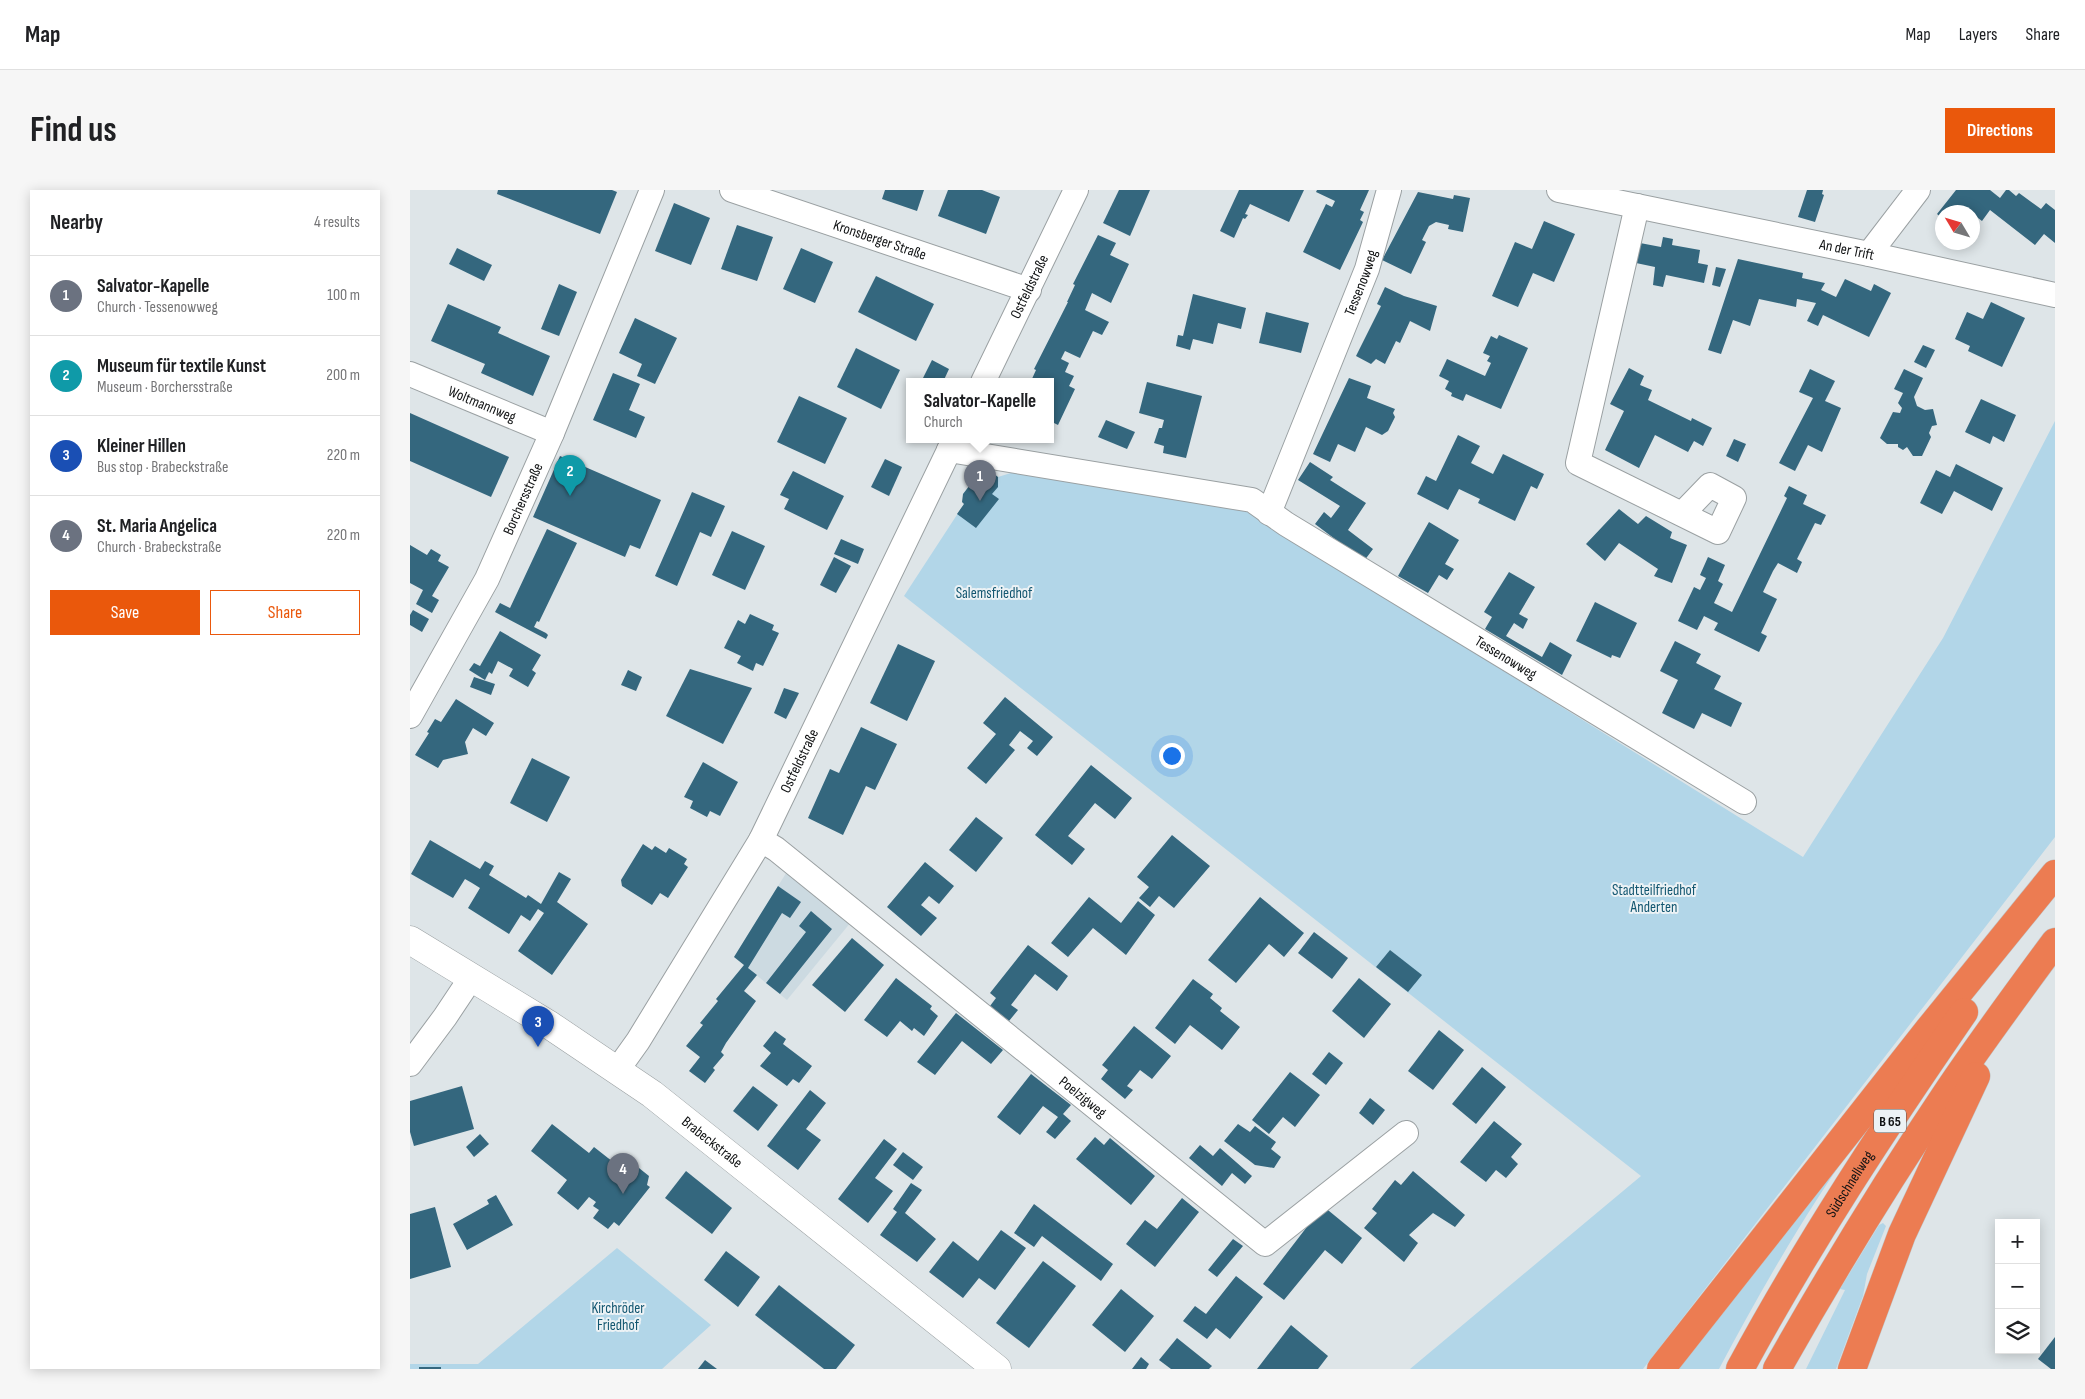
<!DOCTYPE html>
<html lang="en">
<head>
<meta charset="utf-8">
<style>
  :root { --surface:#fff; --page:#f6f6f6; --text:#202124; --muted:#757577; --line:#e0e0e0; --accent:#ea580c }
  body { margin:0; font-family:"Sofia Sans Condensed",sans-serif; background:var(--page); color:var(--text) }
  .controls { position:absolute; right:15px; bottom:15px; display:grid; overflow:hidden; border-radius:0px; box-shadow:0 2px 12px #0003 }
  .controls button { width:45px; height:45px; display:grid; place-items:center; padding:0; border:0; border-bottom:1px solid var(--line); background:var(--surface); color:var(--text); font:25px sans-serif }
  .compass { position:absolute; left:1525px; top:15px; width:45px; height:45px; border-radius:50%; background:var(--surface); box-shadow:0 2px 12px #0003; rotate:308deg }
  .you { position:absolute; left:761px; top:565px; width:18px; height:18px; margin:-12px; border:4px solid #fff; border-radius:50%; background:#1a73e8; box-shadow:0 0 0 8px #1a73e833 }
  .badge { display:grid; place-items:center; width:32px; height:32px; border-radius:50%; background:var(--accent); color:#fff; font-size:16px; font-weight:700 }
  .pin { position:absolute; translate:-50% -41px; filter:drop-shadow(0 1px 2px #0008) }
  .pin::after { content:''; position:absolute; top:26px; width:18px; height:15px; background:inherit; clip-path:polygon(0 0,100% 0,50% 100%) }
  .popup { position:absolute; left:496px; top:188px; width:148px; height:65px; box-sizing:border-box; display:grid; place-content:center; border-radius:0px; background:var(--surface); filter:drop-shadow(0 1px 4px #0005); font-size:16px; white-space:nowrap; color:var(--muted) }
  .popup b { font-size:19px; color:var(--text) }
  .popup::after { content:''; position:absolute; left:50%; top:100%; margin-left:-10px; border:10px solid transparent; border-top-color:var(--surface) }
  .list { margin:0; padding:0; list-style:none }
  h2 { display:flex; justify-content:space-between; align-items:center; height:65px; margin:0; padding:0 20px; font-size:21px }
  h2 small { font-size:16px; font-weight:400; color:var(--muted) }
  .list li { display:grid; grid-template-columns:32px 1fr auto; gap:15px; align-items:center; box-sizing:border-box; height:80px; padding:0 20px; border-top:1px solid var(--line) }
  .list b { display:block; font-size:19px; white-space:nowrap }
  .list p { margin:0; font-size:16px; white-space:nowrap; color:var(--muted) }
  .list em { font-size:16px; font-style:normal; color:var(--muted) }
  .actions { display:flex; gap:10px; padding:15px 20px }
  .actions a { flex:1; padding:11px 0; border:1px solid var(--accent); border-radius:0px; text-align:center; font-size:18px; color:var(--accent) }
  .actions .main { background:var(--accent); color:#fff }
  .icon { flex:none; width:28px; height:28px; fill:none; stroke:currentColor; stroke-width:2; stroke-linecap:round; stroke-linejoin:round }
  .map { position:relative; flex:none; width:1645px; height:1179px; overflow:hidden; border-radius:0px }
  header { display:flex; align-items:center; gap:30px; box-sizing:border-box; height:70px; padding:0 25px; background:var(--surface); border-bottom:1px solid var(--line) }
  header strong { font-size:24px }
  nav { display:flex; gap:28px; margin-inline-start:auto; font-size:18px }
  .intro { display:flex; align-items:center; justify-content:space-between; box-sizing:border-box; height:120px; padding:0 30px }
  h1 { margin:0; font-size:35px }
  .button { padding:12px 22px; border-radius:0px; background:var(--accent); color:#fff; font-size:18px; font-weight:700 }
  main { display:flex; gap:30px; padding:0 30px }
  aside { flex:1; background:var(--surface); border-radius:0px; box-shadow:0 2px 12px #0003 }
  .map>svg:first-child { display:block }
</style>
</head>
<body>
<header>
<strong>Map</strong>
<nav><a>Map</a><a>Layers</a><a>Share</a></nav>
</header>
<div class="intro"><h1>Find us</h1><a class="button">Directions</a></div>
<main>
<aside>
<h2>Nearby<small>4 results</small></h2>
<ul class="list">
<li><span class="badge" style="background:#6b7280">1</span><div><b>Salvator-Kapelle</b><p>Church · Tessenowweg</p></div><em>100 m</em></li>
<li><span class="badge" style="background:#0f9aa8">2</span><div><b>Museum für textile Kunst</b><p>Museum · Borchersstraße</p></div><em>200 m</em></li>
<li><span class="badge" style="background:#1a4fb4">3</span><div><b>Kleiner Hillen</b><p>Bus stop · Brabeckstraße</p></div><em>220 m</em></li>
<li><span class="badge" style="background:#6b7280">4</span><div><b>St. Maria Angelica</b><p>Church · Brabeckstraße</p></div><em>220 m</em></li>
</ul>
<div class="actions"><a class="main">Save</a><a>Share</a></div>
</aside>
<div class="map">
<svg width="1645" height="1179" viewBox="0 0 1645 1179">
  <rect width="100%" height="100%" fill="#dee5e8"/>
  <polygon fill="#ccdae1" points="378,680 441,732 377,810 324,767"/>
  <g fill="#b2d6e8">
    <polygon points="1645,231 1645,647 1233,1179 1000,1179 1231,986 494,406 554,314 553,304 570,282 579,280 588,287 604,282 830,317 1393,667 1533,448"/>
    <path d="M1452,943C1398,1018 1352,1098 1309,1179H1268Z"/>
    <polygon points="1473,1033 1476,1036 1457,1084 1453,1106 1426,1179 1396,1179 1435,1100 1430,1099 1469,1035"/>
    <polygon points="207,1058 301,1135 252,1179 0,1179 0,1174 68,1174"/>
  </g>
  <g fill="#34677e">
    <polygon points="88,0 202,0 207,2 190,44 87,4"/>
    <polygon points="475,0 514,0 507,21 472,9"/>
    <polygon points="538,0 572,0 590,7 576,44 528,26"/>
    <polygon points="709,0 740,0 720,46 693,33"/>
    <polygon points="829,0 894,0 879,32 840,14 835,24 838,25 835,29 833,28 824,48 810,41"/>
    <polygon points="907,0 959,0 950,20 954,22 950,30 953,32 930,80 893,62 916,14 922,17 925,11 906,2"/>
    <polygon points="1397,0 1413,0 1412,4 1414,5 1405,32 1388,27"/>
    <polygon points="1546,0 1580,0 1590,8 1596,0 1599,0 1606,6 1609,3 1631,19 1636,13 1645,20 1645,53 1634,44 1625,55 1580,20 1572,31 1555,18 1551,22 1532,22 1532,28 1527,24"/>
    <polygon points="1008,2 1043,9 1044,5 1060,8 1053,42 1038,39 1039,35 1026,32 1019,36 1012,50 1016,52 1001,84 972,70"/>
    <polygon points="264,13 300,28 281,75 245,61"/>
    <polygon points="1134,31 1165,44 1144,92 1123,83 1108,117 1082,106 1105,52 1122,59"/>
    <polygon points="327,35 363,47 347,91 311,79"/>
    <polygon points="688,45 706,53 700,65 719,74 701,113 682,103 675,120 699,132 692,145 683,141 670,168 655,161 651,169 659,173 655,182 664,186 659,196 665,199 648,235 640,231 640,192 616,192 618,189 621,191 626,180 624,179 658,112 657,112 665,95 663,94 664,92"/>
    <polygon points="1253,47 1263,49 1262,55 1290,60 1288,73 1298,75 1294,93 1256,85 1253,97 1243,95 1245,77 1226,73 1230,53 1251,57"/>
    <polygon points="47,58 82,75 74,91 39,74"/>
    <polygon points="391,58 423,72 405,113 373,99"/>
    <polygon points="1328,69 1393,83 1392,88 1415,93 1411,100 1426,107 1435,89 1461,101 1464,94 1481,103 1459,147 1413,125 1408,136 1397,131 1406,113 1387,109 1386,117 1349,109 1340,136 1323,130 1311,164 1298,160"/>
    <polygon points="1306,77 1316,79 1310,97 1302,95"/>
    <polygon points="466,86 524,114 506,151 448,122"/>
    <polygon points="149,94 167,102 149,146 131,139"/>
    <polygon points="975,97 994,106 1027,116 1020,141 1000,131 990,153 986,151 975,174 966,169 961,174 946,166 971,116 967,114"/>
    <polygon points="783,104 836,118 831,139 808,133 803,154 783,149 780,160 766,156 768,145 773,146"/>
    <polygon points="1581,112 1615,128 1592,177 1558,161 1560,156 1545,149 1557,122 1573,129"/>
    <polygon points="38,114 91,137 88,143 140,166 123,206 71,183 75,174 21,151"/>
    <polygon points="856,122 899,133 891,163 849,153"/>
    <polygon points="225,128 267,148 245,194 227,186 232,174 209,163"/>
    <polygon points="1089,145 1118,158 1091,219 1056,204 1053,211 1041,206 1042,203 1035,199 1039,191 1029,186 1037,169 1075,186 1081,173 1077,171 1080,166 1073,163 1081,146 1087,149"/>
    <polygon points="1513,155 1525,160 1516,178 1504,172"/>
    <polygon points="446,158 490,180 471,219 427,197"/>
    <polygon points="522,170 539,179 533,192 511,192"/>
    <polygon points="1219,178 1234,186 1230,195 1242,200 1238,210 1281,231 1282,228 1302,238 1293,256 1284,251 1278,262 1245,245 1229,278 1195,260 1214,221 1200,214"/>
    <polygon points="1400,179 1425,191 1415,211 1431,218 1412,262 1398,255 1385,281 1369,273 1403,208 1389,202"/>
    <polygon points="1494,179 1513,188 1504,207 1507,216 1515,220 1523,219 1527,235 1522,236 1519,243 1521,247 1512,266 1503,266 1497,257 1493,260 1488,257 1488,254 1477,254 1470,248 1483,222 1490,223 1492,218 1488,213 1493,203 1484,199"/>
    <polygon points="203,183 230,194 219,220 235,227 226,248 183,230"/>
    <polygon points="939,188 961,196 957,208 985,219 983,223 985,227 978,241 972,245 956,237 945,262 928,254 920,272 903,264"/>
    <polygon points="737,192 792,206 776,268 753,263 754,256 744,253 749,238 752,238 754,230 729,223"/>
    <polygon points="389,206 437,228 415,274 367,252"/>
    <polygon points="1571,209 1606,225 1594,252 1583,246 1580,254 1555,242"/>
    <polygon points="0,223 99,267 81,307 0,271"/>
    <polygon points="696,230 725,242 717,259 688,247"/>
    <polygon points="1048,245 1070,256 1061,273 1083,284 1093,264 1134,284 1127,299 1121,296 1105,331 1068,313 1070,309 1049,299 1038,320 1007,304 1016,286 1026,291"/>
    <polygon points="1324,249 1336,254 1328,272 1316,266"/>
    <polygon points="150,266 251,310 230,359 220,355 215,367 123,327"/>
    <polygon points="475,269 492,277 479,306 461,297"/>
    <polygon points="900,272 923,287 920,290 956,313 938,340 963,359 954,371 905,334 914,322 921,328 930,316 888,290"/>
    <polygon points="1546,274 1593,298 1582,321 1544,301 1532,324 1510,313 1526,280 1540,287"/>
    <polygon points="579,280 588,287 588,297 582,304 589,309 566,338 547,324 554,314 552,312 553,304 570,282"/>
    <polygon points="383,281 434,306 417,340 374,319 379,309 370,305"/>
    <polygon points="1379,296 1397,305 1393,314 1416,325 1411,335 1405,333 1387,369 1392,372 1387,383 1368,373 1363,381 1353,402 1367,409 1351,443 1357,446 1349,462 1304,440 1308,433 1294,426 1287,440 1268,431 1284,397 1290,400 1296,388 1290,385 1298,367 1315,375 1308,391 1313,394 1304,413 1322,422 1377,308 1374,306"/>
    <polygon points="282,302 315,316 301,347 290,342 267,396 245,386"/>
    <polygon points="1209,319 1228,334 1236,326 1262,342 1260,348 1277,355 1262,393 1244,386 1248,379 1209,353 1195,371 1176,354"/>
    <polygon points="1019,332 1049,350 1035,374 1044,379 1037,390 1029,385 1018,403 988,386"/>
    <polygon points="137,339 167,353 129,432 127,431 124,437 136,443 138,445 136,449 85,422 90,413 100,418"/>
    <polygon points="322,341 355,356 335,400 302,385"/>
    <polygon points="431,349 454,359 448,374 424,364"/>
    <polygon points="0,355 17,365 21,359 31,365 28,371 39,377 22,406 29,410 22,423 6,414 13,400 0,393"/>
    <polygon points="424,367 441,376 426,403 410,395"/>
    <polygon points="1099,382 1125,397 1109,424 1118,429 1113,439 1104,433 1096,446 1132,467 1140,452 1162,465 1152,485 1075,439 1082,427 1074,422"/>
    <polygon points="1185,412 1227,433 1210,468 1202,465 1201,468 1166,451"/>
    <polygon points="3,420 19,429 12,442 0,435 0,425"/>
    <polygon points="340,424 364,435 362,440 369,443 353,476 346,473 343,481 327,473 331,466 314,458 328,430 335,434"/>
    <polygon points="90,441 131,465 122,480 126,483 118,497 99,486 103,479 88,471 82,484 79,482 75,490 59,480 64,473 70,476"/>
    <polygon points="1265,451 1291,464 1286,473 1311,486 1304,499 1332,513 1321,537 1292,523 1284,539 1252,523 1268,490 1250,481"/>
    <polygon points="488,454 525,471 497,531 460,513"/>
    <polygon points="280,479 342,498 313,554 256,526"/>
    <polygon points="218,480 232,487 226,501 211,495"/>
    <polygon points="64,487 85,494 81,505 60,497"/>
    <polygon points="374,498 389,503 376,529 364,523"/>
    <polygon points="595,507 643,547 627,566 617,558 623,551 610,541 599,555 605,560 576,594 557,578 586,544 573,533"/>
    <polygon points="46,509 84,533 76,546 63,538 55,552 58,564 33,570 28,578 5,565 19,543 17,542 25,529 31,532"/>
    <polygon points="451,537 487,554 465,600 456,596 433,645 398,628 420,579 429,583"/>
    <polygon points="122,568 160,587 137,632 100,613"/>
    <polygon points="293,572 328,592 310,626 300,621 297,627 280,618 283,611 274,607"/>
    <polygon points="681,575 722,608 705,629 685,613 658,646 675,659 662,675 625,645"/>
    <polygon points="566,627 593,648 566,682 539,660"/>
    <polygon points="762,645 800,676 764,718 749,706 740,717 729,708 739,697 727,687"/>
    <polygon points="20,650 70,679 75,671 84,676 79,685 116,708 118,705 131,714 149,682 161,689 147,712 178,734 142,785 108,761 134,723 128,719 120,731 111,725 99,744 58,718 70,698 62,693 55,689 43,708 1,684"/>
    <polygon points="233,654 242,660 245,656 256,663 259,658 277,669 274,674 278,677 258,708 250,703 242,715 212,696 211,690"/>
    <polygon points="515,672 544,696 529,714 519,706 511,715 527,728 511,746 477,717"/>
    <polygon points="368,696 391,712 380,728 372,723 338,778 347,785 334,801 346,811 316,853 311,862 314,865 303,878 305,880 295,893 279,881 290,867 276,856 293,835 290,833 308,811 306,809 334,775 324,767"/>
    <polygon points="679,707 711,733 728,711 745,725 716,765 683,738 658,767 641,753"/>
    <polygon points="850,707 894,743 874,767 859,754 826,793 798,770"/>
    <polygon points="401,721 422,739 370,804 356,793 396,742 389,736"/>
    <polygon points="904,742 938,768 922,789 888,763"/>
    <polygon points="442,748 474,775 435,822 402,795"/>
    <polygon points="618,755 658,786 647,801 625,784 601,815 608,820 599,831 580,816 586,808 580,803"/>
    <polygon points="980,760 1012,785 998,802 966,777"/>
    <polygon points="486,788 522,816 520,819 528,826 514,846 504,838 502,841 490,831 477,847 454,830"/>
    <polygon points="949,788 981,814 954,848 922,821"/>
    <polygon points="783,789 803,804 800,808 812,818 810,821 830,837 812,860 780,835 765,854 745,838"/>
    <polygon points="546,823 593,860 581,874 552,851 525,885 507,872"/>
    <polygon points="724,836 761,866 742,889 730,880 717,896 723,900 715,909 691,889 698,880 692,875"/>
    <polygon points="1029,840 1054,860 1023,900 998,881"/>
    <polygon points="365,841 376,849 373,854 402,876 389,893 383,889 377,896 350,876 361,863 353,856"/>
    <polygon points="919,862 933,873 916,895 902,884"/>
    <polygon points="1072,877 1096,897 1066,934 1042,914"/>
    <polygon points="880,882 910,905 885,937 873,927 859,944 842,930"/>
    <polygon points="621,884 661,915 653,924 661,931 645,949 636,942 648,927 633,916 610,945 587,927"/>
    <polygon points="52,896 64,939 4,956 0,942 0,911"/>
    <polygon points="343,896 368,915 348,941 323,921"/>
    <polygon points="400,900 416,913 396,939 411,950 388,980 357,956"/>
    <polygon points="960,908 975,920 963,935 949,923"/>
    <polygon points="1084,931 1112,954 1101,967 1108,974 1096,988 1086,980 1076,992 1050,972"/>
    <polygon points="142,934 179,963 184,957 212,979 214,976 217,978 224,974 239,986 237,995 240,997 209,1036 204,1032 198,1039 183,1028 189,1020 183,1016 186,1012 179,1007 168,1020 147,1003 157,990 121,961"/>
    <polygon points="828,934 840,942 845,936 866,952 861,959 871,967 864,978 845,975 814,951"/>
    <polygon points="70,944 79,954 64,967 56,957"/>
    <polygon points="685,947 694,955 700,948 745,986 721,1015 666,969"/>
    <polygon points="474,949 487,959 465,988 483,1001 458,1033 428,1009"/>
    <polygon points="790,955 803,966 810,958 842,986 835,994 822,983 812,996 779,968"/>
    <polygon points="493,962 513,977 503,990 483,975"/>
    <polygon points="276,981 322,1018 302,1044 255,1008"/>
    <polygon points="1003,981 1055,1025 1045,1037 1023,1023 999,1045 1008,1053 994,1072 954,1038 967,1023 962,1019 985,990 991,995"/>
    <polygon points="501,993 512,1000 495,1023 526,1049 507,1072 470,1045 487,1022 483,1019"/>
    <polygon points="86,1005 103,1035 57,1060 43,1034 79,1014 77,1010"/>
    <polygon points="772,1008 789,1022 745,1077 716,1054 735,1030 747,1039"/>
    <polygon points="624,1014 703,1074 691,1091 632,1046 624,1057 604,1043"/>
    <polygon points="913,1016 952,1048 932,1074 915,1060 874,1110 853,1094"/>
    <polygon points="25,1017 41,1077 0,1089 0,1024"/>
    <polygon points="591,1040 616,1058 585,1100 569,1088 553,1108 519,1082 543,1051 568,1071"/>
    <polygon points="823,1049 833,1056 807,1087 798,1080"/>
    <polygon points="316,1061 350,1087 328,1117 294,1090"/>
    <polygon points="633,1071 666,1096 619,1158 586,1133"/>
    <polygon points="826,1086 853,1107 820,1149 806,1138 797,1149 773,1131 785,1116 796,1124"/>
    <polygon points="369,1095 445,1155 426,1179 414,1179 345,1125"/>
    <polygon points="711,1099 744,1126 715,1162 682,1135"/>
    <polygon points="881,1135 918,1166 908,1179 847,1179"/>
    <polygon points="1645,1147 1645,1179 1641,1179 1628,1169"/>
    <polygon points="767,1148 802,1176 799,1179 761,1179 749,1170"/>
    <polygon points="731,1167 739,1174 736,1179 722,1179"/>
    <polygon points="295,1170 307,1179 288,1179"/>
    <rect x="9" y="1177" width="22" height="2"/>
  </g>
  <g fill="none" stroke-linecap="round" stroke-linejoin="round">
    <g stroke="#9aa0a2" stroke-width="26">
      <g id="street">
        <path id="s1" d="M322,0L619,100"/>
        <path id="s2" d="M1149,0L1459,64L1645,105"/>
        <polyline points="1227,16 1168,273 1308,342 1324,308 1300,295 1272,324"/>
        <polyline points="1459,64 1508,0"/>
        <path id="s3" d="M0,184L142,243"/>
        <path id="s4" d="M573,192L666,0"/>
        <path id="s5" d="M539,260L842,310L876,334L1334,612"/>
        <path id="s6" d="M859,323L957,79L979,0"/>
        <path id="s7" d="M0,526L77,389L142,243L242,0"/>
        <path id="s8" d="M351,650L366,659L855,1054L996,943"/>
        <polyline points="0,874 35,827 61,788"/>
        <path id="s9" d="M208,879L228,851L351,650L544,250"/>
      </g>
    </g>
    <g stroke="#9aa0a2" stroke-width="29">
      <g id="secondary">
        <path id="s10" d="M0,750L141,836L242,904L587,1179"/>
      </g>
    </g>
    <g stroke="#c1c1c1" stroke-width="29">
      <g id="highway">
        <polyline points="1251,1179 1519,839 1645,684"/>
        <path id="s11" d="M1330,1179C1397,1055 1474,938 1554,822"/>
        <path d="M1367,1179C1420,1085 1476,993 1536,904C1571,852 1608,802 1645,752"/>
        <polyline points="1442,1179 1492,1044 1566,886"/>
      </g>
    </g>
    <use href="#street" stroke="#fff" stroke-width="24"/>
    <use href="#secondary" stroke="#fff" stroke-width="28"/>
    <use href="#highway" stroke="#ec7c52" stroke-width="28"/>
  </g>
  <g text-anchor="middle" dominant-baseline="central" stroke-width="4" stroke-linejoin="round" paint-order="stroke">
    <rect fill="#ecf2f5" stroke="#515456" stroke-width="1" x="1464" y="919.5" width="32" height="23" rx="4"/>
    <g font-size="14" font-weight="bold" fill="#0f1112">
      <text x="1480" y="931">B 65</text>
    </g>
    <g font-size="15" fill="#0f1112" stroke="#ecf2f5">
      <text stroke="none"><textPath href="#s1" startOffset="156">Kronsberger Straße</textPath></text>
      <text stroke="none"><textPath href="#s2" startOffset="294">An der Trift</textPath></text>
      <text stroke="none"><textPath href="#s6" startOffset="248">Tessenowweg</textPath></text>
      <text stroke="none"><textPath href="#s4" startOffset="106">Ostfeldstraße</textPath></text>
      <text stroke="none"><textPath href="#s3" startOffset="78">Woltmannweg</textPath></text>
      <text stroke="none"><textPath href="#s7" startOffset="245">Borchersstraße</textPath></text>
      <text stroke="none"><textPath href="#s5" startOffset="606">Tessenowweg</textPath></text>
      <text stroke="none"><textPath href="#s9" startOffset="358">Ostfeldstraße</textPath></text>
      <text stroke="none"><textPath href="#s8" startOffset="412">Poelzigweg</textPath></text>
      <text stroke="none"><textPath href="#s10" startOffset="364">Brabeckstraße</textPath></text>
      <text stroke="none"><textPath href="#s11" startOffset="215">Südschnellweg</textPath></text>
    </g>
    <g font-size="15" fill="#125670" stroke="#ecf2f5">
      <text x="584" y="403">Salemsfriedhof</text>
      <text x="1244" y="700">Stadtteilfriedhof<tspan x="1244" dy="17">Anderten</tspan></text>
      <text x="208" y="1118">Kirchröder<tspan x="208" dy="17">Friedhof</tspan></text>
    </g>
  </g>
</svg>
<div class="controls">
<button>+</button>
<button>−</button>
<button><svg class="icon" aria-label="layers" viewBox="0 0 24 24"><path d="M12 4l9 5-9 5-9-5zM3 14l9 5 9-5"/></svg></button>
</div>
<svg class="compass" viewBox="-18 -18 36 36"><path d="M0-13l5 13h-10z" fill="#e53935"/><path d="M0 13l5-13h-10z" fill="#757577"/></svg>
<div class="you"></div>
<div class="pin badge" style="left:570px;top:311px;background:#6b7280">1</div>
<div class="popup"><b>Salvator-Kapelle</b>Church</div>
<div class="pin badge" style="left:160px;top:306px;background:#0f9aa8">2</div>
<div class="pin badge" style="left:128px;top:857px;background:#1a4fb4">3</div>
<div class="pin badge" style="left:213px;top:1004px;background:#6b7280">4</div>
</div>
</main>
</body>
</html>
